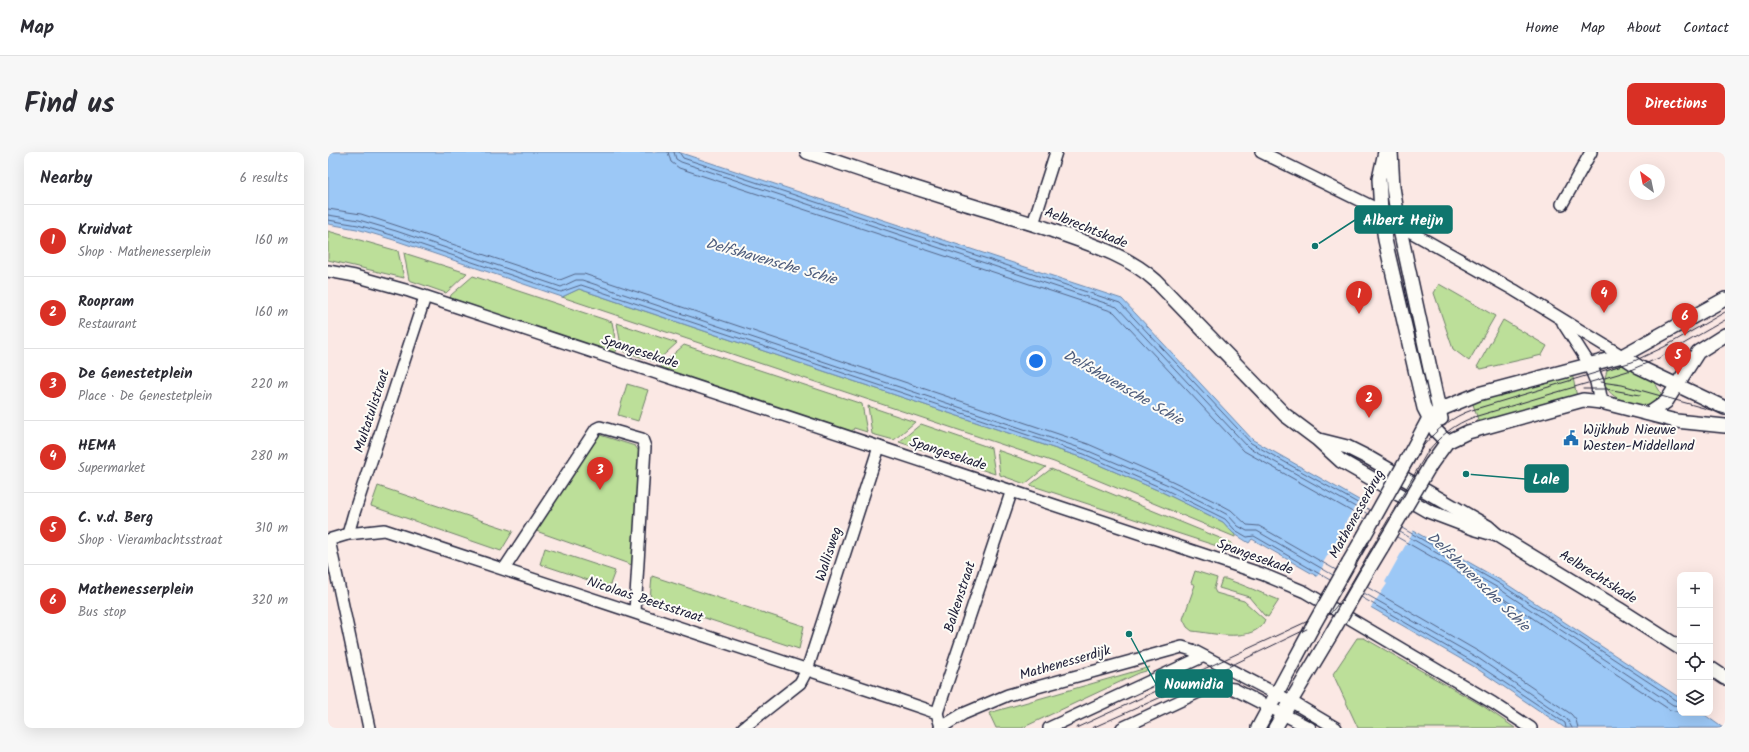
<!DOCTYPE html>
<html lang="en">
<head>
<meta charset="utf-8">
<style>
  :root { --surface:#fff; --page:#f7f7f7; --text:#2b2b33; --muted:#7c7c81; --line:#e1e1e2; --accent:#d93025 }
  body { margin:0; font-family:Kalam,sans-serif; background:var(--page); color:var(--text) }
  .controls { position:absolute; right:12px; bottom:12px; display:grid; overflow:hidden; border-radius:8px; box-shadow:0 4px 16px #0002 }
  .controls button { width:36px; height:36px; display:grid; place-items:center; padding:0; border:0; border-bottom:1px solid var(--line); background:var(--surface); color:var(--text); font:20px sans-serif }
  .compass { position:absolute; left:1301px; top:12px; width:36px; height:36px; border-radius:50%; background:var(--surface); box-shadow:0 4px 16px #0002; rotate:327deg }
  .you { position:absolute; left:708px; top:209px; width:14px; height:14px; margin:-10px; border:3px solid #fff; border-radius:50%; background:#1a73e8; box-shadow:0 0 0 6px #1a73e833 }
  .badge { display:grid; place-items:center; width:26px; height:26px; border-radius:50%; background:var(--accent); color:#fff; font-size:13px; font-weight:700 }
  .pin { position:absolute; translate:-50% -33px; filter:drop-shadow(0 1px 2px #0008) }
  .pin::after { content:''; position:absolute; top:21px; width:14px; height:12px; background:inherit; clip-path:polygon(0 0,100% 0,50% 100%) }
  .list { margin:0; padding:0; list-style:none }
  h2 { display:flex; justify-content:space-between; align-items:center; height:52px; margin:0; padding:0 16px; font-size:17px }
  h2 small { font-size:13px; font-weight:400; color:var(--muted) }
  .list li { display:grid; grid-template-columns:26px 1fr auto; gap:12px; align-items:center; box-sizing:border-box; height:72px; padding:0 16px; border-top:1px solid var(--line) }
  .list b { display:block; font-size:15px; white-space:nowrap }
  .list p { margin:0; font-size:13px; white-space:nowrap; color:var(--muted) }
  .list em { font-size:13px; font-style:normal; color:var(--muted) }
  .icon { flex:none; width:22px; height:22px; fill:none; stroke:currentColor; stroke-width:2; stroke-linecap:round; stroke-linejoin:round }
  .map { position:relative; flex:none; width:1397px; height:576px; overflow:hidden; border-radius:8px }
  header { display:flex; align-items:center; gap:24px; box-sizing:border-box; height:56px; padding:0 20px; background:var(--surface); border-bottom:1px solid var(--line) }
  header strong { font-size:19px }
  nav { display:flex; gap:22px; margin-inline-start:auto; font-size:14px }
  .intro { display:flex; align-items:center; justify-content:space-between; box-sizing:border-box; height:96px; padding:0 24px }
  h1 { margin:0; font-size:28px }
  .button { padding:10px 18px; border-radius:8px; background:var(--accent); color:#fff; font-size:14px; font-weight:700 }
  main { display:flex; gap:24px; padding:0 24px }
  aside { flex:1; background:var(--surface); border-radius:8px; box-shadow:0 4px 16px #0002 }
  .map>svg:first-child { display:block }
</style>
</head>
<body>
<header>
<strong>Map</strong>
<nav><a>Home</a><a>Map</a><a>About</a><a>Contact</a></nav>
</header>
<div class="intro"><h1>Find us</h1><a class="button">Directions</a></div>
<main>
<aside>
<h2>Nearby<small>6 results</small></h2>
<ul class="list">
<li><span class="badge">1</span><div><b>Kruidvat</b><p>Shop · Mathenesserplein</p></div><em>160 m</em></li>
<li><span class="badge">2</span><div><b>Roopram</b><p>Restaurant</p></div><em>160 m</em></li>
<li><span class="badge">3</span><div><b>De Genestetplein</b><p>Place · De Genestetplein</p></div><em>220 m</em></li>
<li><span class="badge">4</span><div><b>HEMA</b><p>Supermarket</p></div><em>280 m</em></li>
<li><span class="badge">5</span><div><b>C. v.d. Berg</b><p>Shop · Vierambachtsstraat</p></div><em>310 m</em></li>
<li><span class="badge">6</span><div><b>Mathenesserplein</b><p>Bus stop</p></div><em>320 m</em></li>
</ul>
</aside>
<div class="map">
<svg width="1397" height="576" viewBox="0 0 1397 576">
  <rect width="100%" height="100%" fill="#fbe8e4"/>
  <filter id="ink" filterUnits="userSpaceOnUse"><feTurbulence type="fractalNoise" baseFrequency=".025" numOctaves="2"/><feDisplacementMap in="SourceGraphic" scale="8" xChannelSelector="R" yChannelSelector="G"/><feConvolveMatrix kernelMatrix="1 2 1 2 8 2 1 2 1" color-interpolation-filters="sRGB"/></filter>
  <g filter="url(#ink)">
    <g fill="#bcdf99" stroke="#6f806a">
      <polygon points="0,79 70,99 76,126 0,108"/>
      <polygon points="76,101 139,121 118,141 81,128"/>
      <polygon points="145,124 284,170 289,197 287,202 122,146 123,143"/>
      <polygon points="1111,132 1167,164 1141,209 1125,197 1106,141"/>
      <polygon points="251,137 755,306 834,340 883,364 895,370 907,383 907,385 726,310 234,145"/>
      <polygon points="1175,168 1219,194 1214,203 1153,217 1149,215"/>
      <polygon points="289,171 349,191 328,210 294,199"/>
      <polygon points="356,193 534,252 539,280 526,276 524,280 331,217 334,212"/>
      <path d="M1295,212L1325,228L1333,241C1330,265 1280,251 1276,230L1279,218Z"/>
      <polygon points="1244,221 1249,245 1151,271 1144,249"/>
      <polygon points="299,232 320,238 310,269 290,263"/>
      <polygon points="540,254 587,270 566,288 544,282"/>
      <polygon points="593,272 663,296 667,322 571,290"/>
      <polygon points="272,283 307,294 311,299 304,413 208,379 268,285"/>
      <polygon points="669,298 718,315 697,332 672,323"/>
      <polygon points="723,317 904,391 901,398 702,333"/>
      <polygon points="50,334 185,379 173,399 43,354"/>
      <polygon points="217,396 287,419 281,435 212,412"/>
      <path d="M867,419L889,426L886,437L888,441L916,449L937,468C926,492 885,481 864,479L859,475L855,467L867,433L863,431Z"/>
      <polygon points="324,424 476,474 471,497 322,448"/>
      <path d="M894,427H898C916,433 933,441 951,448L940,465L936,463L921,445L891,436Z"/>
      <polygon points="1029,486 1036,486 1155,554 1187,576 1030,576 1005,522"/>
      <polygon points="822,515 818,519 811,521 694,576 668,576 661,561"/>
    </g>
    <polygon fill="#9cc8f6" stroke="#6b86ab" points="0,0 350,0 794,147 925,288 1174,429 1352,546 1352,561 1374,561 1395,576 1237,576 1145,514 924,387 921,391 905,381 895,370 883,364 834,340 755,306 251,137 234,145 66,88 29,77 0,72"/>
    <polygon fill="#fbe8e4" points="1033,345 1087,376 1057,430 1059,432 1042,457 988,427 996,412 995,411 1002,399 1003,400 1018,374 1016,373"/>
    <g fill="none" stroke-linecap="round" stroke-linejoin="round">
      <g stroke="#536486" stroke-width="1">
        <polyline points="340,0 343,10 351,16 786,160 916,299 1037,367"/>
        <polyline points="346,0 348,7 353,10 789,155 920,295 1040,362"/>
        <polyline points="351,0 355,6 792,151 923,291 1042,358"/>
        <polyline points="0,57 33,62 70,74 232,128 247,122 256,122 760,292 840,327 890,351 903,358 919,373 931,374 1008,418"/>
        <polyline points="0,63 31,68 68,79 233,135 248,128 254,128 758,298 838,332 887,356 900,363 910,374 919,379 929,379 1005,423"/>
        <polyline points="0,68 30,73 67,84 233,140 253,133 756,302 836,337 885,361 897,367 907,378 919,385 926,384 1002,428"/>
        <polyline points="1074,376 1172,432 1348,548 1352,549"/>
        <polyline points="1072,380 1170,436 1345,553 1352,554"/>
        <polyline points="1069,385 1167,441 1342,558 1352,560"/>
        <polyline points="1039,435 1153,501 1243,562 1248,568 1250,576"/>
        <polyline points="1036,441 1150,506 1239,567 1244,576"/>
        <polyline points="1033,445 1147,511 1237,571 1238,576"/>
      </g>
      <g stroke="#22223b" stroke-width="14">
        <g id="minor">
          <polyline points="933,0 1053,59 1081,79 1186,138 1294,204"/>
          <polyline points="1234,52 1263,0"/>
          <polyline points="705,72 728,0"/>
          <polyline points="0,119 27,124 81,139 934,422 977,440 1165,551 1203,576"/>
          <polyline points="1235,171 1262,213"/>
          <polyline points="20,382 26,361 97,145"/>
          <polyline points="0,388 20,382 56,378 574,549 609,561 613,575"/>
          <polyline points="1,388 41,576"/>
          <polyline points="176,417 268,277 272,275 314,287 317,295 307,460"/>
          <polyline points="609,561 684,338"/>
          <polyline points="415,576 472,531 479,518 551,295"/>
          <polyline points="612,576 635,562 680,543 854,495 864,498 964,550 1008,576"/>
          <polyline points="721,576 874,505"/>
          <polyline points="794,576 875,538 890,535 906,537 982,576"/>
        </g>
      </g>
      <g stroke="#22223b" stroke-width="16">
        <g id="tertiary">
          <path d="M479,0C531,18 583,35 635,51C662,59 690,67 717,76C755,90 797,101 828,129L957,263L989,287L1013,309L1100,359L1145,376L1169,383"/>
          <polyline points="1057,0 1051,27 1053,59 1057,88 1096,256 1108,279 1119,290"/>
          <polyline points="1063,0 1065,35 1071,73 1113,267"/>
          <polyline points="1294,204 1311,215 1397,256"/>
          <polyline points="1262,213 1269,230 1273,250"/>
          <polyline points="1322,261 1338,250 1370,200 1397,183"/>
          <polyline points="991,288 1019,295 1041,306 1160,375 1169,383 1291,457 1352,496"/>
          <polyline points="1083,300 1101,266 1116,256 1150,242 1294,204 1397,147"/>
          <polyline points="1103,312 1119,290 1140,280 1255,248 1273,250 1348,269 1397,274"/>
          <polyline points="1021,410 1036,384"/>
          <polyline points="1039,420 1054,395"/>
          <polyline points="1382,516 1397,526"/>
          <polyline points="930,576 985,474"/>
          <polyline points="947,576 1002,484"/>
        </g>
      </g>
      <use href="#minor" stroke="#fdfcf7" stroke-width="11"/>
      <use href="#tertiary" stroke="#fdfcf7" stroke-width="13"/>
      <g stroke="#22223b" stroke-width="1">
        <polyline points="1273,230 1294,233 1397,262"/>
        <polyline points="1255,237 1279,237 1312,243"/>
        <path d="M748,576L978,470C992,462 1003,452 1012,438L1096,293C1109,277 1124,265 1144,258L1304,210L1336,195L1397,160"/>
        <path d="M764,576L898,516L985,474L1002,462L1014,447L1100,299C1113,283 1127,272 1146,265L1300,219L1331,206L1397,168"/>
      </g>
      <g stroke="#22223b" stroke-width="16" stroke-linecap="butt">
        <g id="tertiary-bridge">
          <polyline points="1036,384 1083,300"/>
          <polyline points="1054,395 1103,312"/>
          <polyline points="985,474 1021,410"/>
          <polyline points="1002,484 1039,420"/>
        </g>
      </g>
      <use href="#tertiary-bridge" stroke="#fdfcf7" stroke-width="13"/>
    </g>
  </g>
  <defs>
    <g id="civic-bare" transform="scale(1.2)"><path d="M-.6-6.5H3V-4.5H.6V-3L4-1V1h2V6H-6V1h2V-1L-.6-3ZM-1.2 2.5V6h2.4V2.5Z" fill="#1f6fb2" stroke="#fdfcf7" stroke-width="2.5" paint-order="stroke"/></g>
  </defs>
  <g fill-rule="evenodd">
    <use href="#civic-bare" x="1243" y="286"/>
  </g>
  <g text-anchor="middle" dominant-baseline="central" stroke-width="4" stroke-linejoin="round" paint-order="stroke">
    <g font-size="14" fill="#22223b" stroke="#fdfcf7">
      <text transform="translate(758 76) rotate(22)">Aelbrechtskade</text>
      <text transform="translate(312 200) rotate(18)">Spangesekade</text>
      <text transform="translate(44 259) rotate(-72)">Multatulistraat</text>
      <text transform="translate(620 302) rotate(18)">Spangesekade</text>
      <text transform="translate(1029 362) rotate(-61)">Mathenesserbrug</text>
      <text transform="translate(501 402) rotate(-72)">Wallisweg</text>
      <text transform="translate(927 405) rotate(20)">Spangesekade</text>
      <text transform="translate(1270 425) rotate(32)">Aelbrechtskade</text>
      <text transform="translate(632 445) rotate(-72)">Balkenstraat</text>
      <text transform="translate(317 448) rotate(18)">Nicolaas Beetsstraat</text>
      <text transform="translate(737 511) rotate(-16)">Mathenesserdijk</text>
    </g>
    <g font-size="14" fill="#22223b" stroke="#fdfcf7" text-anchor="start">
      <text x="1255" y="278">Wijkhub Nieuwe<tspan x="1255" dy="16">Westen-Middelland</tspan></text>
    </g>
    <g font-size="15" font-style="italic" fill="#4d5c7c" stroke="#fdfcf7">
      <text transform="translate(443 110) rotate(16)">Delfshavensche Schie</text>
      <text transform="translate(795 236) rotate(30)">Delfshavensche Schie</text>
      <text transform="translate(1150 430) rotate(44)">Delfshavensche Schie</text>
    </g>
  </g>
  <path fill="none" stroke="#0f766e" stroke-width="1.5" d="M987 94L1027 68M1138 322L1197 327M801 482L828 532"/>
  <g fill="#0f766e" stroke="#fdfcf7" stroke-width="1.5">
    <circle cx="987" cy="94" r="4"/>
    <circle cx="1138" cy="322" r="4"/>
    <circle cx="801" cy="482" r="4"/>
  </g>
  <g fill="#0f766e" stroke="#0f766e" stroke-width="1.5">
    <rect x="1027" y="54" width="97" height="27" rx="4"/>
    <rect x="1197" y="313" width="43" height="27" rx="4"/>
    <rect x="828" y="518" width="76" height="27" rx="4"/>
  </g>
  <g font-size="15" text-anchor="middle" font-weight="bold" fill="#fff">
    <text x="1075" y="73">Albert Heijn</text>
    <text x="1218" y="332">Lale</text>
    <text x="866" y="537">Noumidia</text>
  </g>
</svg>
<div class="controls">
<button>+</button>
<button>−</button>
<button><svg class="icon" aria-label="locate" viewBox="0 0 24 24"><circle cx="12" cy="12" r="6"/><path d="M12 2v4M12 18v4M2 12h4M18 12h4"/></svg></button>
<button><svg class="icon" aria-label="layers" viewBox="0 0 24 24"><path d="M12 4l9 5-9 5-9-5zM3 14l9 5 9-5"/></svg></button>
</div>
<svg class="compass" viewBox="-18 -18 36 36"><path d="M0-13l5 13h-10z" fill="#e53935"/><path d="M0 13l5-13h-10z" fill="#7c7c81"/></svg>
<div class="you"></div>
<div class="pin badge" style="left:1031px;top:162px">1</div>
<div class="pin badge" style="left:1041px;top:266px">2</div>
<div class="pin badge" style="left:272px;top:338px">3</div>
<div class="pin badge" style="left:1276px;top:161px">4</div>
<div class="pin badge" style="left:1350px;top:223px">5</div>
<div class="pin badge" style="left:1357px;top:184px">6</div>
</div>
</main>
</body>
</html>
